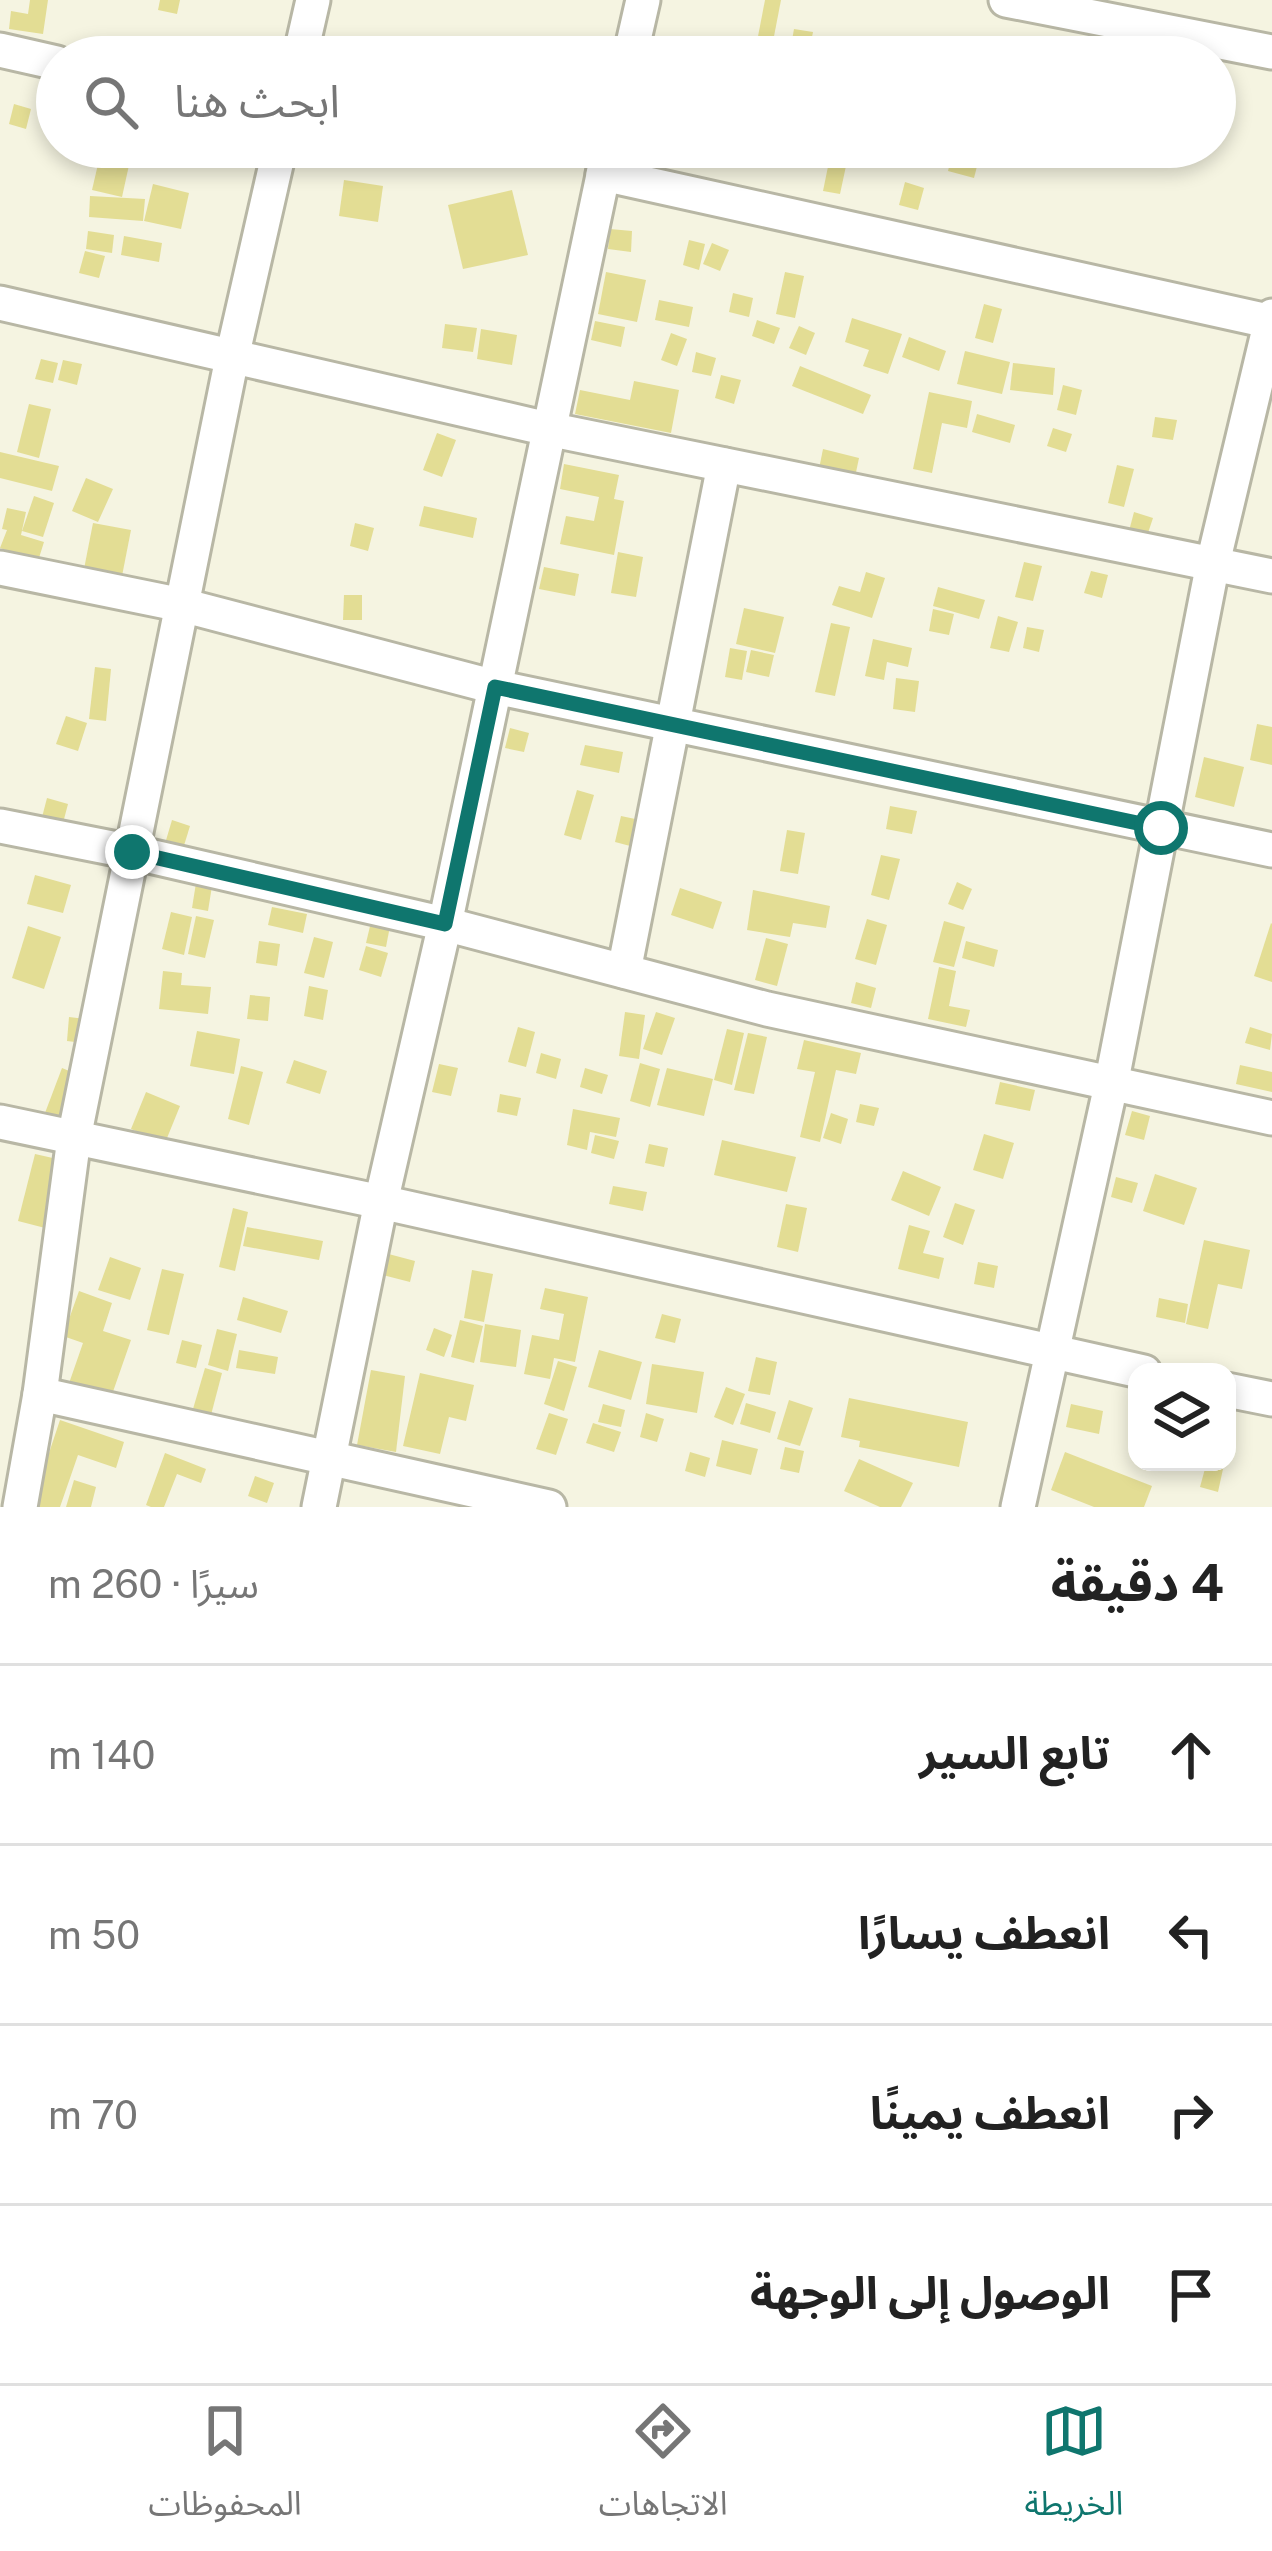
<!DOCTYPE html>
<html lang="ar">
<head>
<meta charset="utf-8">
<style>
  :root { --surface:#fff; --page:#f2f2f2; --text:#222; --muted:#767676; --line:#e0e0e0; --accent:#0f766e }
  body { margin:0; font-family:"Public Sans","Noto Sans Arabic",sans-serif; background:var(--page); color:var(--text); direction:rtl }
  .controls { position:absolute; right:36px; bottom:36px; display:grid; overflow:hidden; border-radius:24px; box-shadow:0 6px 18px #0003 }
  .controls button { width:108px; height:108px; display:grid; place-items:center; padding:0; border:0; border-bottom:3px solid var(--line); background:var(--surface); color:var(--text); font:60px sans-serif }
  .stop { position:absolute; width:36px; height:36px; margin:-27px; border:9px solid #0f766e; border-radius:50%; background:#fff }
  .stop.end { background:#0f766e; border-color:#fff; box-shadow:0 3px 12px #0008 }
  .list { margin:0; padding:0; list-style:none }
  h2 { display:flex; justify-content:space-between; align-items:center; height:156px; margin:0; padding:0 48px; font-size:51px }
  h2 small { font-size:39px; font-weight:400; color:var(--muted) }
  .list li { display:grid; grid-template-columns:78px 1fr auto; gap:36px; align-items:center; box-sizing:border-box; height:180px; padding:0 48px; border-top:3px solid var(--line) }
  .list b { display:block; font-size:45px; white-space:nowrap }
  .list em { font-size:39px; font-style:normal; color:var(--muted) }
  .icon { flex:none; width:66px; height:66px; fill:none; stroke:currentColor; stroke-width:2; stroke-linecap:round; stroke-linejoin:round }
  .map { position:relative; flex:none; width:1272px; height:1507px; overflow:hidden; direction:ltr }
  .search { position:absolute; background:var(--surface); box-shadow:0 6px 18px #0003; left:36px; right:36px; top:36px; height:132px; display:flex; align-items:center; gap:30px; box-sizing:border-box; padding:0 42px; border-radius:66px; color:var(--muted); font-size:45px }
  .sheet { height:876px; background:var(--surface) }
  nav { display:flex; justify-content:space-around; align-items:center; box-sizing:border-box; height:168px; border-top:3px solid var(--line); background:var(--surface); font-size:33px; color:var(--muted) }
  nav a { display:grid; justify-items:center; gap:6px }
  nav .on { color:var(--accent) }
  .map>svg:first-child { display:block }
</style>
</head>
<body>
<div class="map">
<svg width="1272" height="1507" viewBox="0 0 1272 1507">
  <rect width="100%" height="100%" fill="#f5f4e1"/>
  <g fill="#e3dd94">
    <polygon points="30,0 48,0 43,34 9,29 11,11 28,14"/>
    <polygon points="160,0 180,0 177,14 158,10"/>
    <polygon points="765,0 781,0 770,57 754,57"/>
    <polygon points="794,29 813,32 808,57 789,57"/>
    <polygon points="14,104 31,109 26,129 9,124"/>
    <polygon points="102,147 133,147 122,197 92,190"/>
    <polygon points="832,147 883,147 880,159 849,152 840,194 823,191"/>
    <polygon points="954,147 982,147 974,178 948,171"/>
    <polygon points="344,180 383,186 378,222 339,216"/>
    <polygon points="905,182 924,188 918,210 899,205"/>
    <polygon points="153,184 189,193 181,229 144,221"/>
    <polygon points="512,190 528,255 463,269 448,205"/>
    <polygon points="90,196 145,199 143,221 89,217"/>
    <polygon points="610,229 632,231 631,252 608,249"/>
    <polygon points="88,231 114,235 112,253 86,249"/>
    <polygon points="124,236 162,243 159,262 121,255"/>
    <polygon points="689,240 705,244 699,270 683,265"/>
    <polygon points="712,243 729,250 720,271 703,264"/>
    <polygon points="85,251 105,256 99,278 79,273"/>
    <polygon points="606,272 646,280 637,322 598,314"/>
    <polygon points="785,272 804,276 795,318 776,314"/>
    <polygon points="733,293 753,298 749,317 729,312"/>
    <polygon points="659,300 693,307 689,327 655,320"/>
    <polygon points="984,304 1002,309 993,343 975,338"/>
    <polygon points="852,318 902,334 888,374 863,366 869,350 845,342"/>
    <polygon points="757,320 780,328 774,344 752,336"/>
    <polygon points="595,321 625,327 621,347 591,340"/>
    <polygon points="445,324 477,328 473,352 442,348"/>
    <polygon points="799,326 815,333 806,355 789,348"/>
    <polygon points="481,329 517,335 512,365 477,359"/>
    <polygon points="671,333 687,339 677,366 661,360"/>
    <polygon points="909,337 946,351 939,371 902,357"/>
    <polygon points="965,351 1010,362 1002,394 957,384"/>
    <polygon points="696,352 716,358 711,376 692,372"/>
    <polygon points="41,359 58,363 53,383 35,379"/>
    <polygon points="63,360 82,364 77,385 58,380"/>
    <polygon points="1013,363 1055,368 1053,395 1010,390"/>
    <polygon points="800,366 871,395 863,414 792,386"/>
    <polygon points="721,375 741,380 734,404 715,398"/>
    <polygon points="634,381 679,390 671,433 575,414 580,390 630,400"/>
    <polygon points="1063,385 1082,390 1076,415 1057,410"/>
    <polygon points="929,392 972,401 967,428 942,423 932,473 913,469"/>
    <polygon points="29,404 51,409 39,458 17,452"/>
    <polygon points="977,414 1015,425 1010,443 972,432"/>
    <polygon points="1155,417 1177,420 1173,440 1152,437"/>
    <polygon points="1053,428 1072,434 1066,452 1047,446"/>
    <polygon points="437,433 456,440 442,477 423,470"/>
    <polygon points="823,449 859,458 855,477 819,469"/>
    <polygon points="0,452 59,466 52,491 0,478"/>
    <polygon points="564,464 619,475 614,499 624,501 614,555 560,544 566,516 594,521 599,497 560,489"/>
    <polygon points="1117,465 1134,469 1124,507 1108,503"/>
    <polygon points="86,478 113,489 98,522 72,511"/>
    <polygon points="34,496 54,503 43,537 22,531"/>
    <polygon points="424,506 477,518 473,538 419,526"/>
    <polygon points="7,508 26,512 21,535 44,542 38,561 0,548 7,530 2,529"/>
    <polygon points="1134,512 1153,518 1147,536 1129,531"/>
    <polygon points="93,523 131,530 122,576 84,569"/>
    <polygon points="355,523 374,528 368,551 350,546"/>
    <polygon points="618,552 643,557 636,597 611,593"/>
    <polygon points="1024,562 1042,566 1033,601 1015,597"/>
    <polygon points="544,567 579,574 575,596 539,589"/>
    <polygon points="1091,571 1108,575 1102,598 1084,593"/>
    <polygon points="866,572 885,578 872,618 832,605 839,586 860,592"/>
    <polygon points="938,587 985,600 979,619 933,606"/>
    <polygon points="344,595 362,595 362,620 343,620"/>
    <polygon points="744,608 784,617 775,653 736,644"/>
    <polygon points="933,609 954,614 949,635 929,631"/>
    <polygon points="998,616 1018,622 1009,652 990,648"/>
    <polygon points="831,623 850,627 835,696 815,692"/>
    <polygon points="1027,627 1044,630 1039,652 1023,648"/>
    <polygon points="873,639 912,648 908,667 887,662 884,680 865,676"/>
    <polygon points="730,648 747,651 742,680 725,677"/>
    <polygon points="751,650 774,655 769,677 746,672"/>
    <polygon points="95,667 111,669 106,721 89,719"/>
    <polygon points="896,678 919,681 915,712 893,709"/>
    <polygon points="66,716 87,723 78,751 56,744"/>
    <polygon points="1257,724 1272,727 1272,765 1250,760"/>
    <polygon points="510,728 529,733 524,752 505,748"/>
    <polygon points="585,745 623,752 619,773 580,765"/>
    <polygon points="1204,757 1244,767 1234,807 1195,797"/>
    <polygon points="577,790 594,795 581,840 564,835"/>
    <polygon points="47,798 68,804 55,853 34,848"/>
    <polygon points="890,806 917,811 912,834 886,829"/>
    <polygon points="621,816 640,820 634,847 615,842"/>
    <polygon points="172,820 190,826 182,852 164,847"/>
    <polygon points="787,830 805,833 798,874 780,871"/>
    <polygon points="881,855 900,859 889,900 871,895"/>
    <polygon points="35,875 71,885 63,913 27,904"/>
    <polygon points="957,882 972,889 963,910 948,904"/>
    <polygon points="196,883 212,886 208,911 192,908"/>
    <polygon points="680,888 722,902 713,929 671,915"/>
    <polygon points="753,890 830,906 826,928 793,923 790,937 747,930"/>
    <polygon points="272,907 307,914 303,933 268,925"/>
    <polygon points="171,912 192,917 184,955 162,949"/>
    <polygon points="196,916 214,920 205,958 188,954"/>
    <polygon points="867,919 887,925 876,965 855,959"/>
    <polygon points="944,921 965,927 954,967 933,962"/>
    <polygon points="371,922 390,926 386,947 366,943"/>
    <polygon points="1271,923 1272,924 1272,982 1254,976"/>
    <polygon points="28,926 61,937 44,989 12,978"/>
    <polygon points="314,937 333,942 324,978 304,973"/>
    <polygon points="766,938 788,944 777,986 755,980"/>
    <polygon points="259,941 280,944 277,966 256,963"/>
    <polygon points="966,941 998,950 994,967 962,958"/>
    <polygon points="366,946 388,953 381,977 359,970"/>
    <polygon points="939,967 956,971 949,1006 970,1010 966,1027 928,1019"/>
    <polygon points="163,971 182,973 181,985 211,987 208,1014 159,1009"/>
    <polygon points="856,982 876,988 871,1008 851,1003"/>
    <polygon points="309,986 328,990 323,1020 304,1016"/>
    <polygon points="250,995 270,997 268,1021 247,1019"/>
    <polygon points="625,1012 645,1015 639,1059 619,1056"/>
    <polygon points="656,1012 675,1018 662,1055 643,1049"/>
    <polygon points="69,1017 94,1020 91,1044 67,1041"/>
    <polygon points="518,1027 535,1032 526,1067 508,1062"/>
    <polygon points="1250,1027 1272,1034 1270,1050 1245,1043"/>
    <polygon points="727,1029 744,1033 732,1085 714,1080"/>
    <polygon points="197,1031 240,1039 234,1074 190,1066"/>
    <polygon points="748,1033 767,1037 754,1094 734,1090"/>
    <polygon points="804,1040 861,1053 856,1074 836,1070 820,1142 800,1137 815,1072 797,1069"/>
    <polygon points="541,1053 561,1059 556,1079 536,1073"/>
    <polygon points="294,1060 327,1071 320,1094 286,1083"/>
    <polygon points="640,1063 660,1069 650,1107 630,1101"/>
    <polygon points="439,1064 458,1068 451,1096 432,1092"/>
    <polygon points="1240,1065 1272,1072 1272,1092 1236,1084"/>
    <polygon points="241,1066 263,1072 249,1125 228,1119"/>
    <polygon points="62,1068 91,1080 73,1125 45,1113"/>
    <polygon points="585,1068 608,1075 602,1094 580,1087"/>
    <polygon points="667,1068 713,1079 704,1116 657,1105"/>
    <polygon points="1000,1082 1035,1090 1030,1111 995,1104"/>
    <polygon points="146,1092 180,1106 165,1143 131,1129"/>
    <polygon points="500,1094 521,1098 517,1116 497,1112"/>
    <polygon points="860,1104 879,1108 874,1126 856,1122"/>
    <polygon points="573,1109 620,1118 616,1137 590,1132 587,1150 567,1145"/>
    <polygon points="1132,1111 1150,1116 1144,1140 1125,1135"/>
    <polygon points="831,1113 848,1119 841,1144 823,1138"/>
    <polygon points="984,1134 1014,1143 1003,1179 973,1170"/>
    <polygon points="595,1135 619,1141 614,1159 591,1153"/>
    <polygon points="722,1140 796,1157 787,1192 714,1175"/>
    <polygon points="649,1144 668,1148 664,1167 645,1163"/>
    <polygon points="35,1154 66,1161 49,1229 18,1221"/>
    <polygon points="903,1171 941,1187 929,1216 891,1200"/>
    <polygon points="1155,1174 1197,1188 1184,1225 1143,1211"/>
    <polygon points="1116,1177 1138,1183 1132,1203 1111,1197"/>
    <polygon points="613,1186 647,1192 643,1211 609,1204"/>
    <polygon points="955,1203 975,1210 963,1245 943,1237"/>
    <polygon points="786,1204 807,1208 798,1252 777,1247"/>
    <polygon points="233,1208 248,1212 235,1271 219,1267"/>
    <polygon points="909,1225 930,1231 923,1253 944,1258 939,1279 898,1269"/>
    <polygon points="247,1227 323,1241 319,1260 243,1246"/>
    <polygon points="1204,1240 1250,1250 1242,1289 1218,1284 1208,1329 1186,1324"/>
    <polygon points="381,1252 415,1261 410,1282 375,1273"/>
    <polygon points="110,1257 141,1268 130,1300 98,1290"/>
    <polygon points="978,1262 998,1266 994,1288 974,1284"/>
    <polygon points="162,1269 184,1274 169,1335 147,1330"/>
    <polygon points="472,1270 493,1274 484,1322 464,1318"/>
    <polygon points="545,1288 588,1297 575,1362 554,1358 550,1379 524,1374 532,1335 559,1340 564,1314 540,1309"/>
    <polygon points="79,1291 112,1303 103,1331 131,1340 108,1406 66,1392 83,1343 63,1336"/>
    <polygon points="243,1297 288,1311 281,1333 237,1320"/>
    <polygon points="1159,1298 1188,1304 1185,1323 1156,1317"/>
    <polygon points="662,1314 681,1319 675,1343 655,1338"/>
    <polygon points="460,1320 483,1326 474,1363 451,1357"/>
    <polygon points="485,1324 521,1330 516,1367 480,1362"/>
    <polygon points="434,1328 452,1335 444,1357 426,1350"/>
    <polygon points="217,1329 237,1334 228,1371 208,1365"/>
    <polygon points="182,1340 202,1345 196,1368 176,1363"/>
    <polygon points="239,1350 278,1357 275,1374 236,1368"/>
    <polygon points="599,1350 642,1362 631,1400 588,1387"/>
    <polygon points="756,1357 777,1362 770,1395 748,1391"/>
    <polygon points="558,1361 577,1367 564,1411 544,1404"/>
    <polygon points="652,1364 704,1372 697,1413 646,1404"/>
    <polygon points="205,1368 222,1373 211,1415 193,1409"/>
    <polygon points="371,1370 405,1376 396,1452 357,1445"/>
    <polygon points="420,1373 474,1385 466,1421 449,1417 440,1454 403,1446"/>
    <polygon points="726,1387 745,1394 733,1425 714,1417"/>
    <polygon points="849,1398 968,1422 959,1467 859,1447 860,1441 841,1437"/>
    <polygon points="789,1400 813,1408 800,1446 777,1439"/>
    <polygon points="746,1403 776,1412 770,1433 740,1424"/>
    <polygon points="603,1404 625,1410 621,1427 598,1422"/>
    <polygon points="1071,1404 1103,1411 1099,1434 1066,1427"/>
    <polygon points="549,1413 568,1419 556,1455 536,1449"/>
    <polygon points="646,1413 664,1419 657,1442 640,1437"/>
    <polygon points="60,1420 124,1442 116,1468 78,1455 60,1507 31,1507"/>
    <polygon points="593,1423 621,1432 614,1452 586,1443"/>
    <polygon points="722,1440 758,1449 751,1475 716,1466"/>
    <polygon points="785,1447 804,1451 799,1473 780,1469"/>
    <polygon points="690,1452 710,1458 705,1477 685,1471"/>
    <polygon points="1065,1452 1152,1486 1144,1507 1094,1507 1051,1490"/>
    <polygon points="165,1453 206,1469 201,1483 177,1474 164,1507 151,1507 146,1505"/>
    <polygon points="859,1459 913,1483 901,1507 880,1507 844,1491"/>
    <polygon points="1206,1465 1223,1469 1218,1492 1200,1487"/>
    <polygon points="255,1476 274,1483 267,1503 248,1496"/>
    <polygon points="74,1480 96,1487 91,1507 66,1507"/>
  </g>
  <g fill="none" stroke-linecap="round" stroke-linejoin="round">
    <g stroke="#b8b7a5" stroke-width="39">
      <g id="minor">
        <polyline points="1006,0 1272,52"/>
        <polyline points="0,50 57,63"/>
        <polyline points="300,57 313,0"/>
        <polyline points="630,57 643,0"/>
        <polyline points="603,174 1272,322"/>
        <polyline points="0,303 548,429 1272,576"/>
        <polyline points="0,568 182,605 495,687 1272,850"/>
        <polyline points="0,826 132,852 445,924 767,1009 1272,1118"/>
        <polyline points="624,971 724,465"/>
        <polyline points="0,1122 381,1202 1144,1372"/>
        <polyline points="1227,1390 1272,1399"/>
        <polyline points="40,1394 549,1507"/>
        <polyline points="20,1507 40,1394 74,1138 233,353 280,147"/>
        <polyline points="319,1507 381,1202 445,924 609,147"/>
        <polyline points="1018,1507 1111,1085 1213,563 1272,316"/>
      </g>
    </g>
    <use href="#minor" stroke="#fff" stroke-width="33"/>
  </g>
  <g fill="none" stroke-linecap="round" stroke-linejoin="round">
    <polyline stroke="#0f766e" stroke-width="15" points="132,852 445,924 495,687 1161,828"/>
  </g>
</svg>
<div class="controls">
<button><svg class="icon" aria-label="layers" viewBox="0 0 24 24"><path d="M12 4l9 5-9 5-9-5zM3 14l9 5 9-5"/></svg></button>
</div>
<div class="stop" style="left:1161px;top:828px"></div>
<div class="stop end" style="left:132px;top:852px"></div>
<div class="search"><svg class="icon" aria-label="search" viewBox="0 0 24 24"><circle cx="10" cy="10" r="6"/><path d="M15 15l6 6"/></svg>ابحث هنا</div>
</div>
<section class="sheet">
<h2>4 دقيقة<small>سيرًا · 260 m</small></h2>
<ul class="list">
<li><svg class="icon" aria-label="ahead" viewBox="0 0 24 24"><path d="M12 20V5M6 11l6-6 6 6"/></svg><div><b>تابع السير</b></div><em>140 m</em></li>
<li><svg class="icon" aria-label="left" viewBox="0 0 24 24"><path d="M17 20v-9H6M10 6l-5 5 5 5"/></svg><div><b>انعطف يسارًا</b></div><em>50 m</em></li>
<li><svg class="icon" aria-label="right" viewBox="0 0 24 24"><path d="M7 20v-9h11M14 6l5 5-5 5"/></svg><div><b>انعطف يمينًا</b></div><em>70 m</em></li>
<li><svg class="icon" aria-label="arrive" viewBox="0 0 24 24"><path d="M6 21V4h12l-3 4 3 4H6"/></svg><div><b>الوصول إلى الوجهة</b></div></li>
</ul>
</section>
<nav>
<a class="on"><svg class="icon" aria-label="map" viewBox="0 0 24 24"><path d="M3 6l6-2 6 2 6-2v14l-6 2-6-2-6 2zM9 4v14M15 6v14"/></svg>الخريطة</a>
<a><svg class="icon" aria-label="directions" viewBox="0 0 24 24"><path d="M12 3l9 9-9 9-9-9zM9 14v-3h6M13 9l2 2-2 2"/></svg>الاتجاهات</a>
<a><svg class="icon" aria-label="saved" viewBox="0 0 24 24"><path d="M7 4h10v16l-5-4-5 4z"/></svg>المحفوظات</a>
</nav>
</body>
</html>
